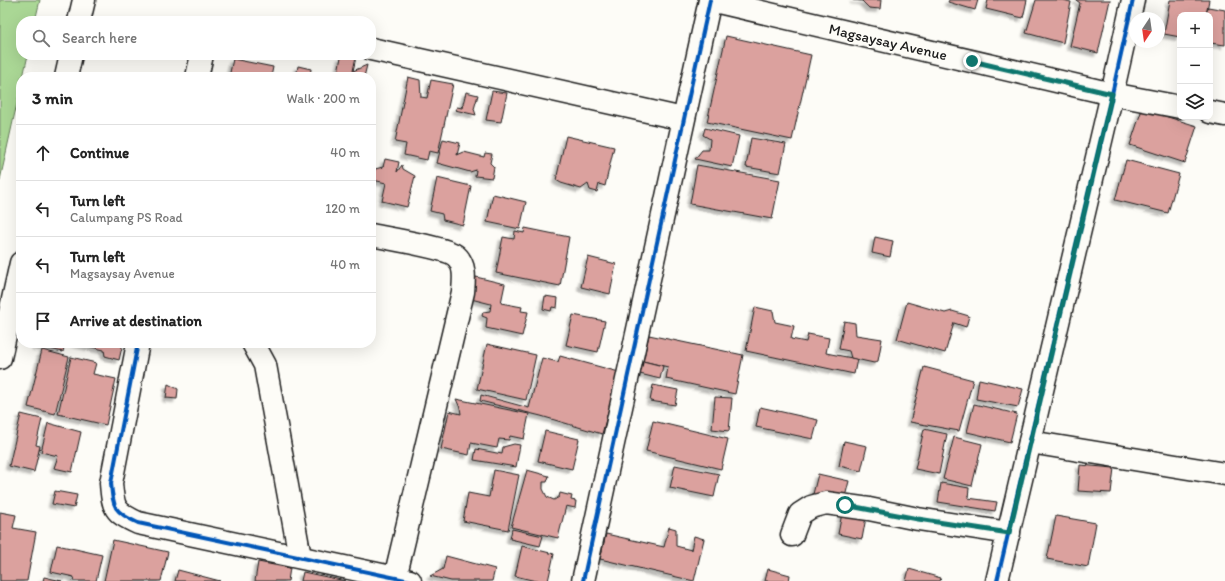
<!DOCTYPE html>
<html lang="en">
<head>
<meta charset="utf-8">
<style>
  :root { --surface:#fff; --page:#f2f2f2; --text:#222; --muted:#767676; --line:#e0e0e0 }
  body { margin:0; font-family:Itim,sans-serif; background:var(--page); color:var(--text) }
  .controls { position:absolute; right:12px; top:12px; display:grid; overflow:hidden; border-radius:8px; box-shadow:0 4px 16px #0002 }
  .controls button { width:36px; height:36px; display:grid; place-items:center; padding:0; border:0; border-bottom:1px solid var(--line); background:var(--surface); color:var(--text); font:20px sans-serif }
  .compass { position:absolute; left:1129px; top:12px; width:36px; height:36px; border-radius:50%; background:var(--surface); box-shadow:0 4px 16px #0002; rotate:193deg }
  .stop { position:absolute; width:12px; height:12px; margin:-9px; border:3px solid #0f766e; border-radius:50%; background:#fff }
  .stop.end { background:#0f766e; border-color:#fff; box-shadow:0 1px 4px #0008 }
  .list { margin:0; padding:0; list-style:none }
  h2 { display:flex; justify-content:space-between; align-items:center; height:52px; margin:0; padding:0 16px; font-size:17px }
  h2 small { font-size:13px; font-weight:400; color:var(--muted) }
  .list li { display:grid; grid-template-columns:26px 1fr auto; gap:12px; align-items:center; box-sizing:border-box; height:56px; padding:0 16px; border-top:1px solid var(--line) }
  .list b { display:block; font-size:15px; white-space:nowrap }
  .list p { margin:0; font-size:13px; white-space:nowrap; color:var(--muted) }
  .list em { font-size:13px; font-style:normal; color:var(--muted) }
  .icon { flex:none; width:22px; height:22px; fill:none; stroke:currentColor; stroke-width:2; stroke-linecap:round; stroke-linejoin:round }
  .map { position:relative; flex:none; width:1225px; height:581px; overflow:hidden }
  .search { position:absolute; background:var(--surface); box-shadow:0 4px 16px #0002; left:16px; top:16px; width:360px; height:44px; display:flex; align-items:center; gap:10px; box-sizing:border-box; padding:0 14px; border-radius:16px; color:var(--muted); font-size:15px }
  .panel { position:absolute; background:var(--surface); box-shadow:0 4px 16px #0002; left:16px; top:72px; width:360px; height:276px; border-radius:16px }
  .map>svg:first-child { display:block }
</style>
</head>
<body>
<div class="map">
<svg width="1225" height="581" viewBox="0 0 1225 581">
  <defs>
    <filter id="shadow"><feDropShadow dx="-3.5" dy="3.5" stdDeviation="1" flood-color="#0004"/></filter>
  </defs>
  <rect width="100%" height="100%" fill="#fdfcf7"/>
  <filter id="ink" filterUnits="userSpaceOnUse"><feTurbulence type="fractalNoise" baseFrequency=".025" numOctaves="2"/><feDisplacementMap in="SourceGraphic" scale="8" xChannelSelector="R" yChannelSelector="G"/><feConvolveMatrix kernelMatrix="1 2 1 2 8 2 1 2 1" color-interpolation-filters="sRGB"/></filter>
  <g filter="url(#ink)">
    <polygon fill="#aad795" stroke="#637a58" points="0,0 40,0 35,21 21,21 21,55 28,55 23,77 21,77 21,85 0,180"/>
    <g fill="#dba19e" stroke="#1c1c1c" filter="url(#shadow)">
      <polygon points="853,0 881,0 880,9 869,8 862,1"/>
      <polygon points="949,0 978,0 975,10 948,2"/>
      <polygon points="988,0 1027,0 1023,18 986,9"/>
      <polygon points="1036,0 1063,0 1071,2 1063,43 1026,33"/>
      <polygon points="1076,0 1110,0 1098,53 1070,46 1080,3"/>
      <polygon points="1170,0 1209,0 1206,15 1180,15 1180,37 1164,34"/>
      <polygon points="1208,7 1225,10 1225,45 1210,43 1210,15 1206,15"/>
      <polygon points="726,36 811,55 792,140 707,122"/>
      <polygon points="348,55 356,57 353,71 367,65 364,77 337,77 341,57"/>
      <polygon points="233,59 273,67 271,77 229,77"/>
      <polygon points="298,66 311,69 310,77 290,77 290,75 296,77"/>
      <polygon points="408,77 420,80 421,97 427,98 431,80 453,84 438,153 429,151 427,160 404,155 406,144 395,142"/>
      <polygon points="492,91 507,93 501,122 486,120"/>
      <polygon points="466,92 478,95 474,109 476,115 455,110 457,107 462,108"/>
      <polygon points="1142,109 1197,126 1185,163 1130,145"/>
      <polygon points="705,128 739,136 732,167 695,159 702,150 709,150 710,139 703,135"/>
      <polygon points="566,136 614,147 605,186 599,184 597,192 590,190 588,184 581,189 561,183 556,180"/>
      <polygon points="751,138 786,144 780,173 746,167"/>
      <polygon points="443,139 460,143 457,155 464,152 484,157 485,153 492,154 490,163 494,167 492,178 475,176 476,170 470,172 437,163"/>
      <polygon points="385,159 399,162 397,172 402,165 403,169 415,176 407,207 382,201 386,183 373,180 375,169 383,167"/>
      <polygon points="1126,160 1179,174 1168,213 1115,200"/>
      <polygon points="697,165 780,180 772,219 690,204"/>
      <polygon points="437,178 471,186 463,225 443,220 442,214 430,211"/>
      <polygon points="493,194 526,202 520,229 487,222"/>
      <polygon points="525,228 569,237 560,286 496,273 503,237 514,239 515,231 524,233"/>
      <polygon points="875,237 893,241 890,257 872,253"/>
      <polygon points="588,257 616,264 610,294 581,287"/>
      <polygon points="476,277 505,284 501,303 522,307 521,311 528,312 522,336 486,328 487,318 482,316 483,312 490,311 491,304 471,299"/>
      <polygon points="545,296 558,298 557,308 552,307 551,311 543,309"/>
      <polygon points="907,302 945,313 952,311 969,316 966,327 954,323 945,353 897,339"/>
      <polygon points="755,307 773,311 775,322 794,326 791,339 806,342 808,334 829,338 826,353 857,359 854,374 746,351"/>
      <polygon points="573,315 605,321 598,352 566,345"/>
      <polygon points="844,321 855,323 856,335 882,339 878,361 874,363 851,358 849,351 839,349"/>
      <polygon points="649,335 743,355 735,394 666,379 668,367 643,361"/>
      <polygon points="36,343 65,343 63,352 36,346"/>
      <polygon points="74,343 123,343 119,360 105,356 104,350"/>
      <polygon points="487,344 536,355 526,400 477,389"/>
      <polygon points="42,350 69,357 55,414 28,407"/>
      <polygon points="560,356 619,372 602,434 541,416 480,401 481,395 529,408 542,358 558,362"/>
      <polygon points="71,357 96,363 93,374 116,379 106,425 58,414"/>
      <polygon points="643,361 663,366 660,379 640,374"/>
      <polygon points="924,367 973,380 959,431 910,422"/>
      <polygon points="979,379 1023,389 1018,407 976,399"/>
      <polygon points="168,384 178,389 177,399 166,398"/>
      <polygon points="653,385 678,390 675,405 650,401"/>
      <polygon points="715,397 732,398 729,431 712,429"/>
      <polygon points="456,399 529,414 524,439 510,436 509,440 499,439 497,448 471,443 469,455 441,449 449,411 461,414 460,408"/>
      <polygon points="974,404 1017,414 1010,442 967,432"/>
      <polygon points="760,407 818,420 813,439 756,427"/>
      <polygon points="21,414 42,419 36,445 40,446 34,472 9,466"/>
      <polygon points="653,421 728,439 721,469 646,451"/>
      <polygon points="48,423 81,432 72,472 54,468 58,456 41,452"/>
      <polygon points="924,429 947,434 939,474 915,469"/>
      <polygon points="545,431 579,439 572,469 538,461"/>
      <polygon points="954,437 982,444 972,486 943,479"/>
      <polygon points="844,441 867,446 861,471 839,466"/>
      <polygon points="514,444 520,445 516,467 474,460 476,449 502,454 503,447"/>
      <polygon points="675,465 719,474 714,497 670,488"/>
      <polygon points="1080,465 1114,468 1111,493 1078,491"/>
      <polygon points="494,470 519,475 508,530 463,521 468,493 489,497"/>
      <polygon points="527,470 549,476 547,482 543,482 543,489 547,497 554,500 559,497 560,493 572,496 571,500 576,501 575,508 566,506 558,538 511,527"/>
      <polygon points="818,474 849,481 844,501 813,494"/>
      <polygon points="941,483 969,488 968,498 997,502 995,511 938,502"/>
      <polygon points="55,491 77,495 74,508 52,504"/>
      <polygon points="843,508 867,512 862,539 838,534"/>
      <polygon points="0,512 16,515 13,528 36,532 27,581 0,581"/>
      <polygon points="1056,516 1096,523 1088,567 1047,559"/>
      <polygon points="669,527 676,529 676,546 691,550 694,536 704,539 694,581 600,559 606,534 664,547"/>
      <polygon points="512,529 543,536 540,546 510,539"/>
      <polygon points="113,540 168,552 161,581 104,581"/>
      <polygon points="57,545 102,555 96,581 73,581 74,577 51,572"/>
      <polygon points="522,546 554,554 548,581 536,581 515,576"/>
      <polygon points="446,556 495,569 492,581 451,581 430,576 443,569"/>
      <polygon points="258,562 290,568 288,581 255,581"/>
      <polygon points="768,569 790,575 789,581 765,581"/>
      <polygon points="909,569 941,578 940,581 906,581"/>
      <polygon points="178,570 220,581 175,581"/>
      <polygon points="303,572 346,581 301,581"/>
      <polygon points="44,577 62,581 43,581"/>
    </g>
    <g fill="none" stroke-linecap="round" stroke-linejoin="round">
      <g stroke="#1c1c1c" stroke-width="25">
        <g id="minor">
          <polyline points="710,0 1112,94 1180,107"/>
          <polyline points="79,21 84,0"/>
          <polyline points="371,49 683,119"/>
          <polyline points="66,77 71,55"/>
          <polyline points="197,77 202,55"/>
          <polyline points="1210,112 1225,115"/>
          <path d="M371,235C386,238 447,248 456,256C466,265 464,280 463,292L395,578"/>
          <path d="M138,343L111,483C113,508 114,512 138,523L410,581"/>
          <polyline points="253,343 265,365 300,557"/>
          <polyline points="0,358 21,263"/>
          <polyline points="1030,442 1225,474"/>
          <polyline points="792,535 800,514 811,507 826,503 869,509 918,519 1009,533"/>
          <polyline points="583,581 710,0"/>
          <polyline points="997,581 1112,94 1133,0"/>
        </g>
      </g>
      <use href="#minor" stroke="#fdfcf7" stroke-width="22"/>
      <g stroke="#fdfcf7" stroke-width="6">
        <g id="cycleway">
          <path d="M138,343L111,483C113,508 114,512 138,523L410,581"/>
          <polyline points="583,581 710,0"/>
          <polyline points="997,581 1112,94 1133,0"/>
        </g>
      </g>
      <use href="#cycleway" stroke="#0057b8" stroke-width="4"/>
    </g>
  </g>
  <g fill="none" stroke-linecap="round" stroke-linejoin="round" filter="url(#ink)">
    <polyline stroke="#0f766e" stroke-width="5" points="845,505 918,519 1009,533 1112,94 972,61"/>
  </g>
  <g text-anchor="middle" dominant-baseline="central" stroke-width="4" stroke-linejoin="round" paint-order="stroke">
    <g font-size="15" fill="#1c1c1c" stroke="#fdfcf7">
      <text transform="translate(888 42) rotate(13)">Magsaysay Avenue</text>
    </g>
  </g>
</svg>
<div class="controls">
<button>+</button>
<button>−</button>
<button><svg class="icon" aria-label="layers" viewBox="0 0 24 24"><path d="M12 4l9 5-9 5-9-5zM3 14l9 5 9-5"/></svg></button>
</div>
<svg class="compass" viewBox="-18 -18 36 36"><path d="M0-13l5 13h-10z" fill="#e53935"/><path d="M0 13l5-13h-10z" fill="#767676"/></svg>
<div class="stop" style="left:845px;top:505px"></div>
<div class="stop end" style="left:972px;top:61px"></div>
<div class="search"><svg class="icon" aria-label="search" viewBox="0 0 24 24"><circle cx="10" cy="10" r="6"/><path d="M15 15l6 6"/></svg>Search here</div>
<section class="panel">
<h2>3 min<small>Walk · 200 m</small></h2>
<ul class="list">
<li><svg class="icon" aria-label="ahead" viewBox="0 0 24 24"><path d="M12 20V5M6 11l6-6 6 6"/></svg><div><b>Continue</b></div><em>40 m</em></li>
<li><svg class="icon" aria-label="left" viewBox="0 0 24 24"><path d="M17 20v-9H6M10 6l-5 5 5 5"/></svg><div><b>Turn left</b><p>Calumpang PS Road</p></div><em>120 m</em></li>
<li><svg class="icon" aria-label="left" viewBox="0 0 24 24"><path d="M17 20v-9H6M10 6l-5 5 5 5"/></svg><div><b>Turn left</b><p>Magsaysay Avenue</p></div><em>40 m</em></li>
<li><svg class="icon" aria-label="arrive" viewBox="0 0 24 24"><path d="M6 21V4h12l-3 4 3 4H6"/></svg><div><b>Arrive at destination</b></div></li>
</ul>
</section>
</div>
</body>
</html>
